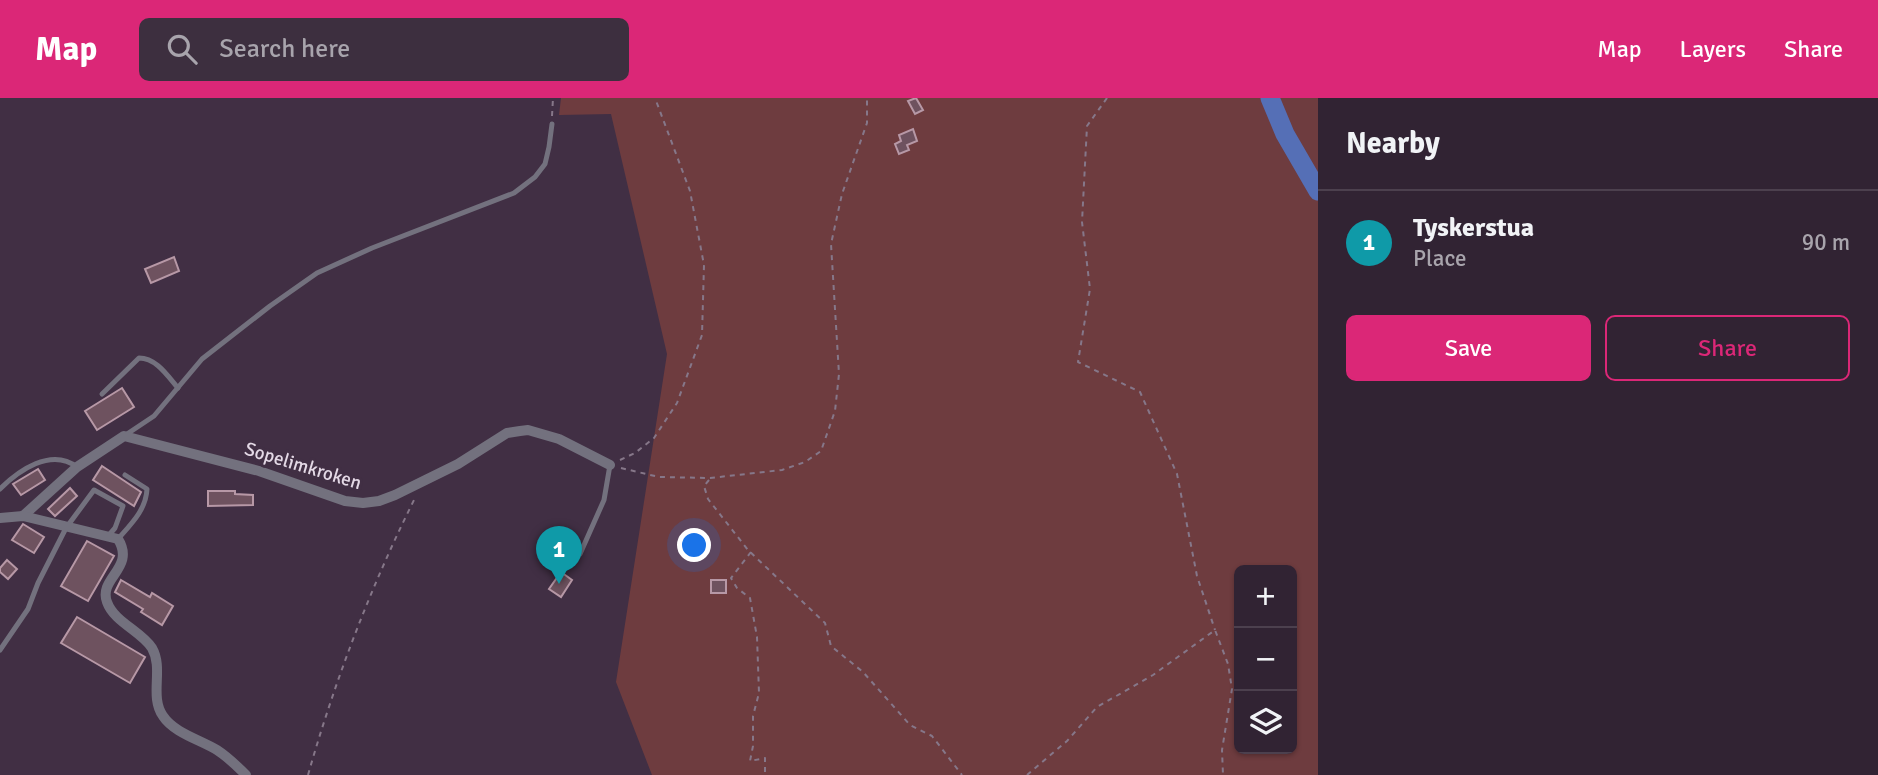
<!DOCTYPE html>
<html lang="en">
<head>
<meta charset="utf-8">
<style>
  :root { --surface:#312333; --page:#3d2f3f; --text:#f1f3f6; --muted:#a8a4ac; --line:#4c404e; --accent:#db2777 }
  body { margin:0; font-family:Signika,sans-serif; background:var(--page); color:var(--text) }
  .controls { position:absolute; right:21px; bottom:21px; display:grid; overflow:hidden; border-radius:10px; box-shadow:0 2px 5px #0004 }
  .controls button { width:63px; height:63px; display:grid; place-items:center; padding:0; border:0; border-bottom:2px solid var(--line); background:var(--surface); color:var(--text); font:35px sans-serif }
  .you { position:absolute; left:695px; top:448px; width:24px; height:24px; margin:-18px; border:5px solid #fff; border-radius:50%; background:#1a73e8; box-shadow:0 0 0 10px #1a73e833 }
  .badge { display:grid; place-items:center; width:46px; height:46px; border-radius:50%; background:var(--accent); color:#fff; font-size:23px; font-weight:700 }
  .pin { position:absolute; translate:-50% -58px; filter:drop-shadow(0 2px 4px #0008) }
  .pin::after { content:''; position:absolute; top:37px; width:24px; height:21px; background:inherit; clip-path:polygon(0 0,100% 0,50% 100%) }
  .list { margin:0; padding:0; list-style:none }
  h2 { display:flex; justify-content:space-between; align-items:center; height:91px; margin:0; padding:0 28px; font-size:30px }
  h2 small { font-size:23px; font-weight:400; color:var(--muted) }
  .list li { display:grid; grid-template-columns:46px 1fr auto; gap:21px; align-items:center; box-sizing:border-box; height:105px; padding:0 28px; border-top:2px solid var(--line) }
  .list b { display:block; font-size:26px; white-space:nowrap }
  .list p { margin:0; font-size:23px; white-space:nowrap; color:var(--muted) }
  .list em { font-size:23px; font-style:normal; color:var(--muted) }
  .actions { display:flex; gap:14px; padding:21px 28px }
  .actions a { flex:1; padding:16px 0; border:2px solid var(--accent); border-radius:10px; text-align:center; font-size:24px; color:var(--accent) }
  .actions .main { background:var(--accent); color:#fff }
  .icon { flex:none; width:38px; height:38px; fill:none; stroke:currentColor; stroke-width:2; stroke-linecap:round; stroke-linejoin:round }
  .map { position:relative; flex:none; width:1318px; height:677px; overflow:hidden }
  header { display:flex; align-items:center; gap:42px; box-sizing:border-box; height:98px; padding:0 35px; background:var(--accent); color:#fff }
  header strong { font-size:33px }
  nav { display:flex; gap:38px; margin-inline-start:auto; font-size:24px }
  .search { width:490px; height:63px; background:var(--page); display:flex; align-items:center; gap:18px; box-sizing:border-box; padding:0 24px; border-radius:10px; color:var(--muted); font-size:26px }
  main { display:flex }
  aside { flex:1; background:var(--surface) }
  .map>svg:first-child { display:block }
</style>
</head>
<body>
<header>
<strong>Map</strong>
<div class="search"><svg class="icon" aria-label="search" viewBox="0 0 24 24"><circle cx="10" cy="10" r="6"/><path d="M15 15l6 6"/></svg>Search here</div>
<nav><a>Map</a><a>Layers</a><a>Share</a></nav>
</header>
<main>
<div class="map">
<svg width="1318" height="677" viewBox="0 0 1318 677">
  <rect width="100%" height="100%" fill="#412f44"/>
  <path fill="#6e3c3f" fill-rule="evenodd" d="M561,0H1318V677H652L616,584L667,256L611,16L559,17ZM1239,472H1292V651H1239Z"/>
  <g fill="none" stroke-linecap="round" stroke-linejoin="round">
    <polyline stroke="#556fb6" stroke-width="19" points="1270,0 1285,36 1318,93"/>
  </g>
  <g fill="#6e525f" stroke="#b798a6" stroke-width="2">
    <polygon points="916,0 923,12 915,16 908,3"/>
    <polygon points="913,31 917,43 907,47 909,52 899,56 895,46 901,43 899,37"/>
    <polygon points="174,159 179,173 151,185 145,171"/>
    <polygon points="122,290 134,309 97,332 85,313"/>
    <polygon points="102,368 141,394 134,408 93,382"/>
    <polygon points="38,371 45,382 21,397 13,386"/>
    <polygon points="70,390 77,398 55,418 48,411"/>
    <polygon points="208,393 235,393 235,396 253,397 253,407 208,408"/>
    <polygon points="23,426 44,439 34,455 12,442"/>
    <polygon points="87,443 114,458 88,503 61,488"/>
    <polygon points="7,462 17,471 8,481 0,474 0,470"/>
    <polygon points="561,474 572,482 561,499 549,491"/>
    <polygon points="121,482 150,499 152,495 173,508 162,527 141,514 143,511 115,494"/>
    <rect x="711" y="482" width="15" height="13"/>
    <polygon points="77,519 145,559 130,585 61,545"/>
  </g>
  <g fill="none" stroke-linecap="round" stroke-linejoin="round">
    <g stroke="#867789" stroke-width="2" stroke-dasharray="5 5" stroke-linecap="butt">
      <polyline points="1107,0 1087,28 1082,124 1090,191 1078,264 1140,294 1177,376 1197,478 1215,532"/>
      <polyline points="552,18 553,0"/>
      <polyline points="620,362 635,355 654,340 677,305 702,237 704,167 690,93 655,0"/>
      <polyline points="621,370 659,379 710,380 782,372 805,364 821,353 835,313 839,276 831,146 842,96 867,25 867,0"/>
      <polyline points="709,382 704,388 708,401 748,452 825,525 831,548 863,574 910,627 932,638 962,677"/>
      <polyline points="751,454 731,480 737,490 750,500 757,539 759,595 753,618 753,648 750,663 765,660 765,677"/>
      <path d="M308,677C335,582 371,488 415,400"/>
      <polyline points="1027,677 1067,643 1097,609 1153,577 1215,532 1228,566 1232,591 1222,652 1223,677"/>
    </g>
    <g stroke="#73717e" stroke-width="5">
      <path d="M102,296L139,260C156,260 167,277 178,290"/>
      <polyline points="124,338 154,318 202,261 270,208 317,175 372,150 514,95 535,79 545,66 549,49 552,26"/>
      <path d="M0,391C18,373 51,349 77,369"/>
      <path d="M118,441C131,426 146,412 147,391L125,377"/>
      <polyline points="580,456 604,402 610,367"/>
      <polyline points="0,552 28,511 38,485 66,430 94,392 123,408 115,430 109,437"/>
    </g>
    <g stroke="#73717e" stroke-width="10">
      <polyline points="23,418 77,369 124,338 259,373 345,403 363,405 379,403 395,397 458,366 507,335 520,333 528,332 559,341 610,367"/>
      <path d="M0,420L23,418L118,441C136,470 98,480 107,504C114,524 141,533 152,550C164,571 149,598 163,618C174,635 201,642 217,652C228,659 237,668 246,677"/>
    </g>
  </g>
  <g text-anchor="middle" dominant-baseline="central" stroke-width="6" stroke-linejoin="round" paint-order="stroke">
    <g font-size="19" fill="#e4d9e6" stroke="#412f44">
      <text transform="translate(303 368) rotate(17)">Sopelimkroken</text>
    </g>
  </g>
</svg>
<div class="controls">
<button>+</button>
<button>−</button>
<button><svg class="icon" aria-label="layers" viewBox="0 0 24 24"><path d="M12 4l9 5-9 5-9-5zM3 14l9 5 9-5"/></svg></button>
</div>
<div class="you"></div>
<div class="pin badge" style="left:559px;top:486px;background:#0f9aa8">1</div>
</div>
<aside>
<h2>Nearby<small></small></h2>
<ul class="list">
<li><span class="badge" style="background:#0f9aa8">1</span><div><b>Tyskerstua</b><p>Place</p></div><em>90 m</em></li>
</ul>
<div class="actions"><a class="main">Save</a><a>Share</a></div>
</aside>
</main>
</body>
</html>
